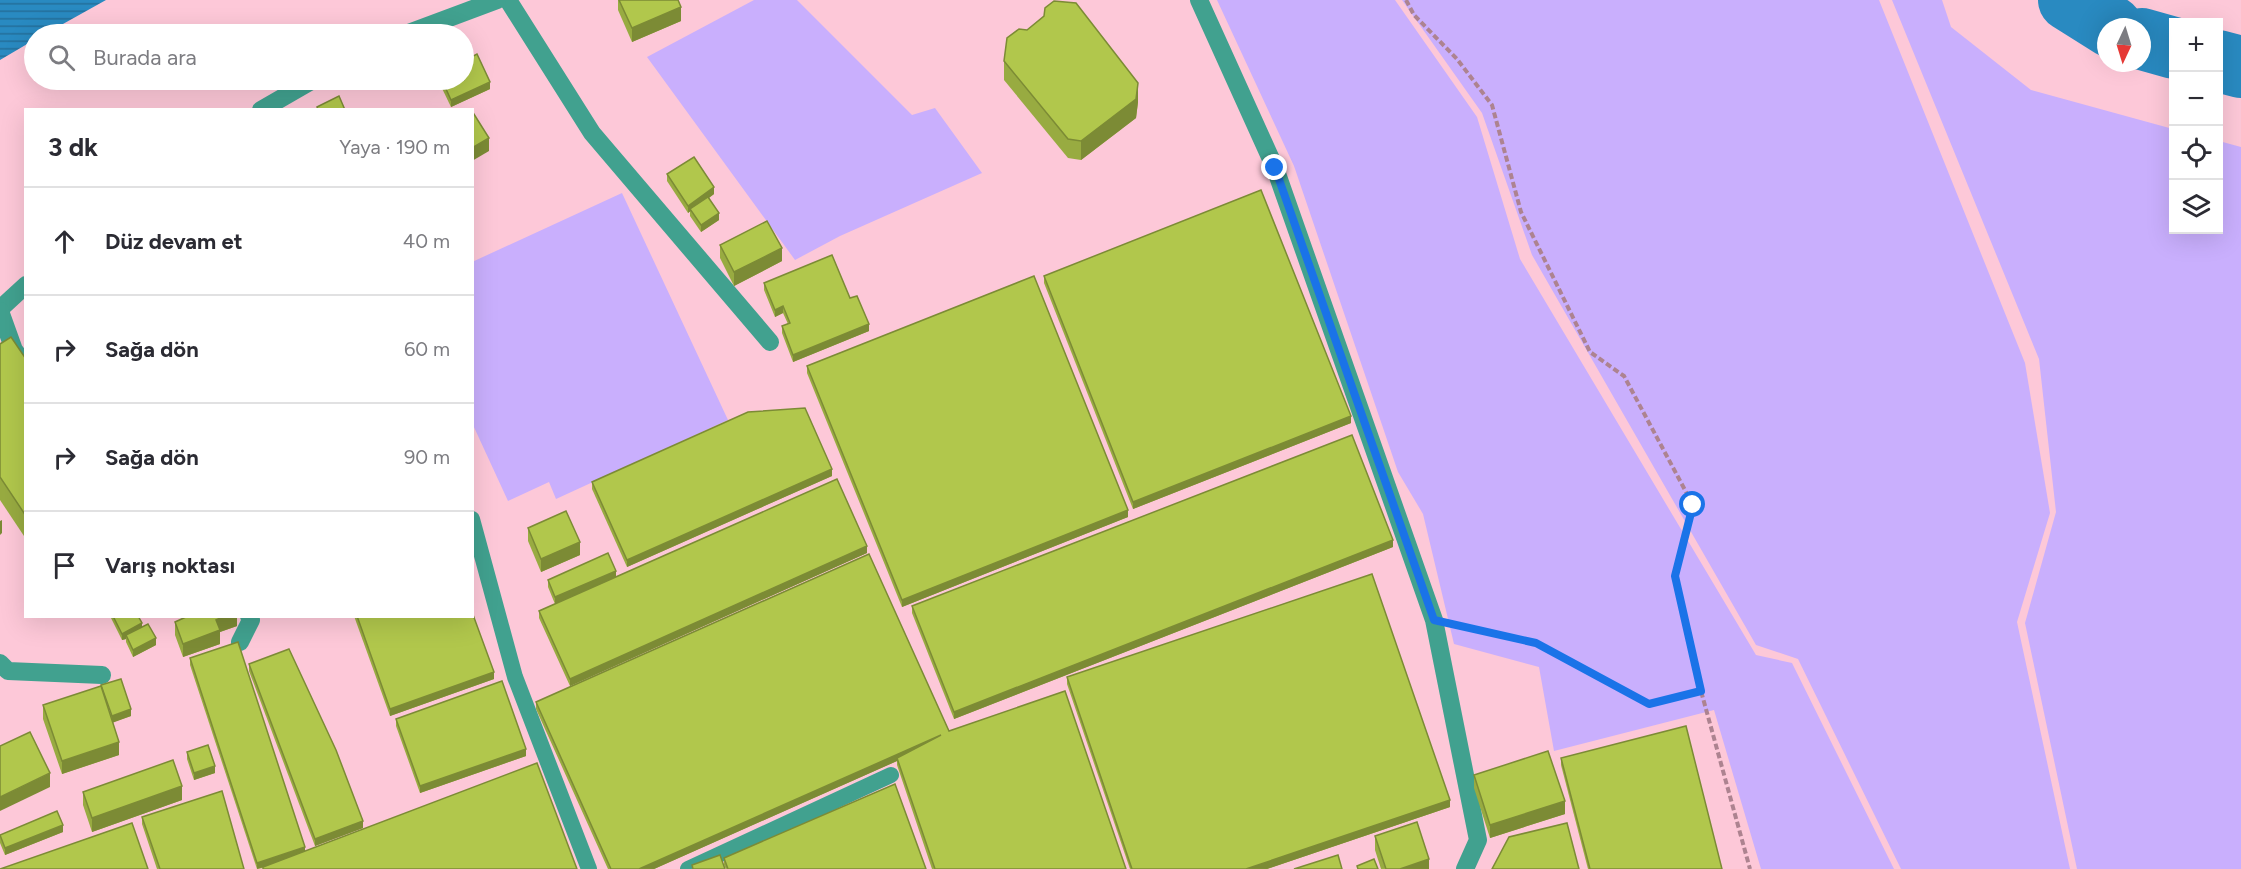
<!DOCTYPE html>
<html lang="tr">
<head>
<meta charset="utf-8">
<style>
  :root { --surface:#fff; --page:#f7f7f7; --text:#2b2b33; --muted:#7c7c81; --line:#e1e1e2 }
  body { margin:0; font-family:Figtree,sans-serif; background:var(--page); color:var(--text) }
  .controls { position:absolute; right:18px; top:18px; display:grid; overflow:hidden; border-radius:0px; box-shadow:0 6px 24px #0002 }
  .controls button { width:54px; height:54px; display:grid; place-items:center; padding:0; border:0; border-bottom:2px solid var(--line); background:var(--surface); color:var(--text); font:30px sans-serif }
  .compass { position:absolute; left:2097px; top:18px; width:54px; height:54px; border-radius:50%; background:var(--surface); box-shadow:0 6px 24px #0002; rotate:184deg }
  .stop { position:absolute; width:18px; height:18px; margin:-14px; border:4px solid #1a73e8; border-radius:50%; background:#fff }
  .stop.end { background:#1a73e8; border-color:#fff; box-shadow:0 2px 6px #0008 }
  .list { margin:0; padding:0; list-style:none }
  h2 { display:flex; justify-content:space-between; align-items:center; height:78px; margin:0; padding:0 24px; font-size:26px }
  h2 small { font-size:20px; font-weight:400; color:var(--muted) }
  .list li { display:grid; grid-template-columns:39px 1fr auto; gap:18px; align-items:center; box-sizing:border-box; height:108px; padding:0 24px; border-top:2px solid var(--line) }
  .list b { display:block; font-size:22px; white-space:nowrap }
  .list em { font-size:20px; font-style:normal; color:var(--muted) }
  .icon { flex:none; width:33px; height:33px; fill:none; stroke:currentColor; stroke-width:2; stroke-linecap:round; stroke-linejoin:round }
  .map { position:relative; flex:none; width:2241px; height:869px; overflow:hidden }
  .search { position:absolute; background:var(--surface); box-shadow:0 6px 24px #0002; left:24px; top:24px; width:450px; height:66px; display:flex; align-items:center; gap:15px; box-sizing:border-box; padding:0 21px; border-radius:33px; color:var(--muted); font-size:22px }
  .panel { position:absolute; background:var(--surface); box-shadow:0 6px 24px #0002; left:24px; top:108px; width:450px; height:510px; border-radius:0px }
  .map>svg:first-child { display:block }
</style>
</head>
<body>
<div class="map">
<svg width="2241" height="869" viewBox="0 0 2241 869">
  <defs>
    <pattern id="water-rules" width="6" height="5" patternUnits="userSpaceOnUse" patternTransform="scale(1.5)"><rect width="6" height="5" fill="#298ac1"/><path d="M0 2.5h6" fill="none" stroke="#236f9b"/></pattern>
  </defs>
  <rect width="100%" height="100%" fill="#fdc8d8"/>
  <g fill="#c9affd">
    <polygon points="754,0 797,0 912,115 935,108 982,173 840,236 795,260 647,57"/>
    <polygon points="1217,0 1395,0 1477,117 1520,259 1756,655 1792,663 1894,869 1761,869 1714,710 1554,751 1539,667 1454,644 1423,514 1398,472 1294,166"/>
    <polygon points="1402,0 1879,0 2025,363 2050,513 2017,622 2070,869 1901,869 1798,659 1756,645 1532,255 1482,113"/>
    <polygon points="1892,0 1942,0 1951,27 2031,90 2173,129 2174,230 2218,230 2219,141 2241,147 2241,869 2077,869 2025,623 2056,512 2039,359"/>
    <polygon points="622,193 728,420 556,499 549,482 508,501 473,425 472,262"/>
  </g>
  <polygon fill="url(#water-rules)" points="0,0 106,0 45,34 34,34 34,40 0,60"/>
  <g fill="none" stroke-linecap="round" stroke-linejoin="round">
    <g stroke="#298ac1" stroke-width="62">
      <polyline points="2069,0 2112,27"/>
      <polyline points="2142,39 2174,48"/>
      <polyline points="2218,61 2241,67"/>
    </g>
    <g stroke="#ad8390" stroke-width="4" stroke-dasharray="6 3" stroke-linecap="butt">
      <polyline points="1406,0 1414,15 1457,59 1492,105 1521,212 1590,352 1624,376 1693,505 1675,576 1701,691 1750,869"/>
      <polyline points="1462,626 1536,643 1649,704 1701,691"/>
    </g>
    <g stroke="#41a18f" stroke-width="16">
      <polyline points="472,519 515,677 589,869"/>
      <polyline points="688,869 891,775"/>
    </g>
    <g stroke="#41a18f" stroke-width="18">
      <polyline points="508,0 592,133 770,342"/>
      <polyline points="1199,0 1275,168 1434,620 1478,840 1465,869"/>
      <polyline points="406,34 497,0"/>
      <polyline points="261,110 313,80"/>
      <polyline points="0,309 26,285"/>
      <polyline points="0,311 14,350 26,366"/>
      <polyline points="240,642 251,620 249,616"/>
      <polyline points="0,663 8,671 102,675"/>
    </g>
  </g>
  <g fill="#98ab41">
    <polygon points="618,0 678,0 681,21 632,42 618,10"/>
    <polygon points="1004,61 1138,102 1136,118 1081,160 1068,158 1004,80"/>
    <polygon points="438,80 464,80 490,89 451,107"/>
    <polygon points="667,174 714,194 709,198 719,220 701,232 690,216 690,211 688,213 667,181"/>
    <polygon points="720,245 782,261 734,286 720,258"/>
    <polygon points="1044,276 1351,423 1133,509 1044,283"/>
    <polygon points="764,283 850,298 869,331 793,362 782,333 782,326 788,324 783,313 775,317 764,290"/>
    <polygon points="0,344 26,359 26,539 0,500"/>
    <polygon points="807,366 1128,517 902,607 807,373"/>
    <polygon points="832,476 627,567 592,489 592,482"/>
    <polygon points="528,528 580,555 541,572 528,541"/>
    <polygon points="1393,547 954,719 912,613 912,606"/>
    <polygon points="867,553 570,686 539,618 539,611 555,604 548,587 548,580 616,577"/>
    <polygon points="110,616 138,616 142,627 156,645 133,657 126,642 126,639 122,640"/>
    <polygon points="183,616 237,616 237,626 220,632 220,644 183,657 175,635 175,622 184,618"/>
    <polygon points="354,616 472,616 494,679 390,716"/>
    <polygon points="190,658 263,868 257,869 190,665"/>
    <polygon points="249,664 363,828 315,846 249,671"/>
    <polygon points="1067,677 1450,807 1267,869 1130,869 1067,684"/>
    <polygon points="536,702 949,731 1126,869 932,869 897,765 897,761 654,869 608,869 536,709"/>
    <polygon points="43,705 131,716 113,722 119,755 62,774 43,719"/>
    <polygon points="396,719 526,756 420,793 396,726"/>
    <polygon points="187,752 215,773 194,780 187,759"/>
    <polygon points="1561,758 1722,869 1588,869 1561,765"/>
    <polygon points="1474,775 1565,814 1490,838 1474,788"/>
    <polygon points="83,792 182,800 92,832 83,805"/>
    <polygon points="142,817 244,869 157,869 142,824"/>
    <polygon points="63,832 5,855 0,843 0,835"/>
    <polygon points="1375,836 1429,869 1381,869 1375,850"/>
    <polygon points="724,858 926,869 726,869 724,865"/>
  </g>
  <g fill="#7c8b35">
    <polygon points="681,7 681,21 632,42 632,28"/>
    <polygon points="490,82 490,89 451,107 451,100"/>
    <polygon points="1138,83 1138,102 1136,118 1081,160 1081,141"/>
    <polygon points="489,138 489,151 472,161 472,148"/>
    <polygon points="714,187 714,194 688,213 688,206"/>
    <polygon points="719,213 719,220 701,232 701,225"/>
    <polygon points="782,248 782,261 734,286 734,272"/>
    <polygon points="783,306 783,313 775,317 775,310"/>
    <polygon points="869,324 869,331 793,362 793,355"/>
    <polygon points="1351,416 1351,423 1133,509 1133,502"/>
    <polygon points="832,469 832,476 627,567 627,560"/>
    <polygon points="1128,510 1128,517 902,607 902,600"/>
    <polygon points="2,520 2,533 0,535 0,521"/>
    <polygon points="1393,540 1393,547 954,719 954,712"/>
    <polygon points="580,542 580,555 541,572 541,559"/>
    <polygon points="867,546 867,553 570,686 570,679"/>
    <polygon points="616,571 616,577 555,604 555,597"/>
    <polygon points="225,616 237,616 237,626 220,632 220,644 183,657 183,644 216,620"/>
    <polygon points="142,623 142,630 126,635 126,639 122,640 122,634"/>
    <polygon points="156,638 156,645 133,657 133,650"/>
    <polygon points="494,672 494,679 390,716 390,709"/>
    <polygon points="131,709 131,716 112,723 112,716"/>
    <polygon points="941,735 897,758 897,761 654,869 639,869"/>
    <polygon points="119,742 119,755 62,774 62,761"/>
    <polygon points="526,749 526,756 420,793 420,786"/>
    <polygon points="215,766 215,773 194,780 194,773"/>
    <polygon points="50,773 50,787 0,811 0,797"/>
    <polygon points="182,786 182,800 92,832 92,818"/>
    <polygon points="1450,800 1450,807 1267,869 1246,869"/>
    <polygon points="1565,801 1565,814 1490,838 1490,825"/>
    <polygon points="363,821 363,828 315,846 315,839"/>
    <polygon points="63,825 63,832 5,855 5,848"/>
    <polygon points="305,847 305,854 257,869 257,863"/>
    <polygon points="1429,859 1429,869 1400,869"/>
  </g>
  <g fill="#b1c74c" stroke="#7c8b35" stroke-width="1.5">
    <polygon points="619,0 678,0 681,7 632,28"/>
    <polygon points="1054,1 1076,3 1138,83 1136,99 1081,141 1068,139 1004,61 1007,38 1019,29 1027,30 1044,16 1045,8"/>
    <polygon points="477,54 490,82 451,100 442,80 464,80 464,61"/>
    <polygon points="339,96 345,110 318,110 317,107"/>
    <polygon points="472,111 489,138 472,148"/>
    <polygon points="694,157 714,187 688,206 667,174"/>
    <polygon points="1261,190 1351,416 1133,502 1044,276"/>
    <polygon points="708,197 719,213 701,225 690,209"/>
    <polygon points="767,221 782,248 734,272 720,245"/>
    <polygon points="832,255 850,298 857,296 869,324 793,355 782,326 790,323 783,306 775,310 764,283"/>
    <polygon points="1034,276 1128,510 902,600 807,366"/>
    <polygon points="11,337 26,359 26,516 0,477 0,344"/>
    <polygon points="805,408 832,469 627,560 592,482 748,412"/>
    <polygon points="1352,435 1393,540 954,712 912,606"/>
    <polygon points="837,479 867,546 570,679 539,611"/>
    <polygon points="566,511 580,542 541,559 528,528"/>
    <polygon points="608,553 616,571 555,597 548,580"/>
    <polygon points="869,554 949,731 1065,691 1126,869 935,869 897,758 941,735 639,869 611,869 536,702"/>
    <polygon points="1372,574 1450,800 1246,869 1132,869 1067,677"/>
    <polygon points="472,612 494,672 390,709 357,616 472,616"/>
    <polygon points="113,616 138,616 142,623 122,634"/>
    <polygon points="225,616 216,620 220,630 183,644 175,622 188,616"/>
    <polygon points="148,624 156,638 133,650 126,635"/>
    <polygon points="238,642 305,847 257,863 190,658"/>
    <polygon points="289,649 336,750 363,821 315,839 249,664"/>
    <polygon points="121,679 131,709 112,716 101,685"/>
    <polygon points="502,681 526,749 420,786 396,719"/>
    <polygon points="101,686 119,742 62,761 43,705"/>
    <polygon points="1686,726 1722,869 1590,869 1561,758"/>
    <polygon points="30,732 50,773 0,797 0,746"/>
    <polygon points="208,745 215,766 194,773 187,752"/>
    <polygon points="1548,751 1565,801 1490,825 1474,775"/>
    <polygon points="173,760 182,786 92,818 83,792"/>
    <polygon points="537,763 577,869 263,869 263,867"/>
    <polygon points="895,784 926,869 728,869 724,858"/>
    <polygon points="222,791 244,869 160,869 142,817"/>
    <polygon points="57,811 63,825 5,848 0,835"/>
    <polygon points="1417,822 1429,859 1400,869 1386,869 1375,836"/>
    <polygon points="132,823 148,869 0,869"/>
    <polygon points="1567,823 1579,869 1492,869 1509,837"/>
    <polygon points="720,855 725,869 693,869 692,865"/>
    <polygon points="1338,855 1342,869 1294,869"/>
    <polygon points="1374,859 1378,869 1358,869 1357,866"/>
  </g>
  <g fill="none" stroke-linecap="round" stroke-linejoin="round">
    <polyline stroke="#1a73e8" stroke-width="8" points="1275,168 1434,620 1536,643 1649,704 1701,691 1675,576 1693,505"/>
  </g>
</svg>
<div class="controls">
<button>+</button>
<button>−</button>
<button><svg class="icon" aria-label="locate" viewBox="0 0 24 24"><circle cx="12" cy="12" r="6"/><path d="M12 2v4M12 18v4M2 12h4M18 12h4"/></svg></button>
<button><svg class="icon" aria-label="layers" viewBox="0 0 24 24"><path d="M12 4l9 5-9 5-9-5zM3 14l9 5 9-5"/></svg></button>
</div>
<svg class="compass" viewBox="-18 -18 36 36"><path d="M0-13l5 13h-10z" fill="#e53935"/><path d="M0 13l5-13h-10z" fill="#7c7c81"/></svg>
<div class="stop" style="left:1693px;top:505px"></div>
<div class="stop end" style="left:1275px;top:168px"></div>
<div class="search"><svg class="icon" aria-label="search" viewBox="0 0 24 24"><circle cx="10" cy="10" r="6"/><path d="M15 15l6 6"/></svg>Burada ara</div>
<section class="panel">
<h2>3 dk<small>Yaya · 190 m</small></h2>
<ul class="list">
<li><svg class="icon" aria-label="ahead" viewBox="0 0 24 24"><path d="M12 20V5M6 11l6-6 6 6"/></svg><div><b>Düz devam et</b></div><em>40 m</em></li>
<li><svg class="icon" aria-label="right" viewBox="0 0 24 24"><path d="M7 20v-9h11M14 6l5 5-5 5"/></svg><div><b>Sağa dön</b></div><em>60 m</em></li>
<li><svg class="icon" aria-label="right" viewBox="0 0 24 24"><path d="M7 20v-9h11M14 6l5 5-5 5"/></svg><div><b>Sağa dön</b></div><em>90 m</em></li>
<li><svg class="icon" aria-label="arrive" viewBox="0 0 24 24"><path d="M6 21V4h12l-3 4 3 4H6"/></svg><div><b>Varış noktası</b></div></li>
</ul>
</section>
</div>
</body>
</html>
